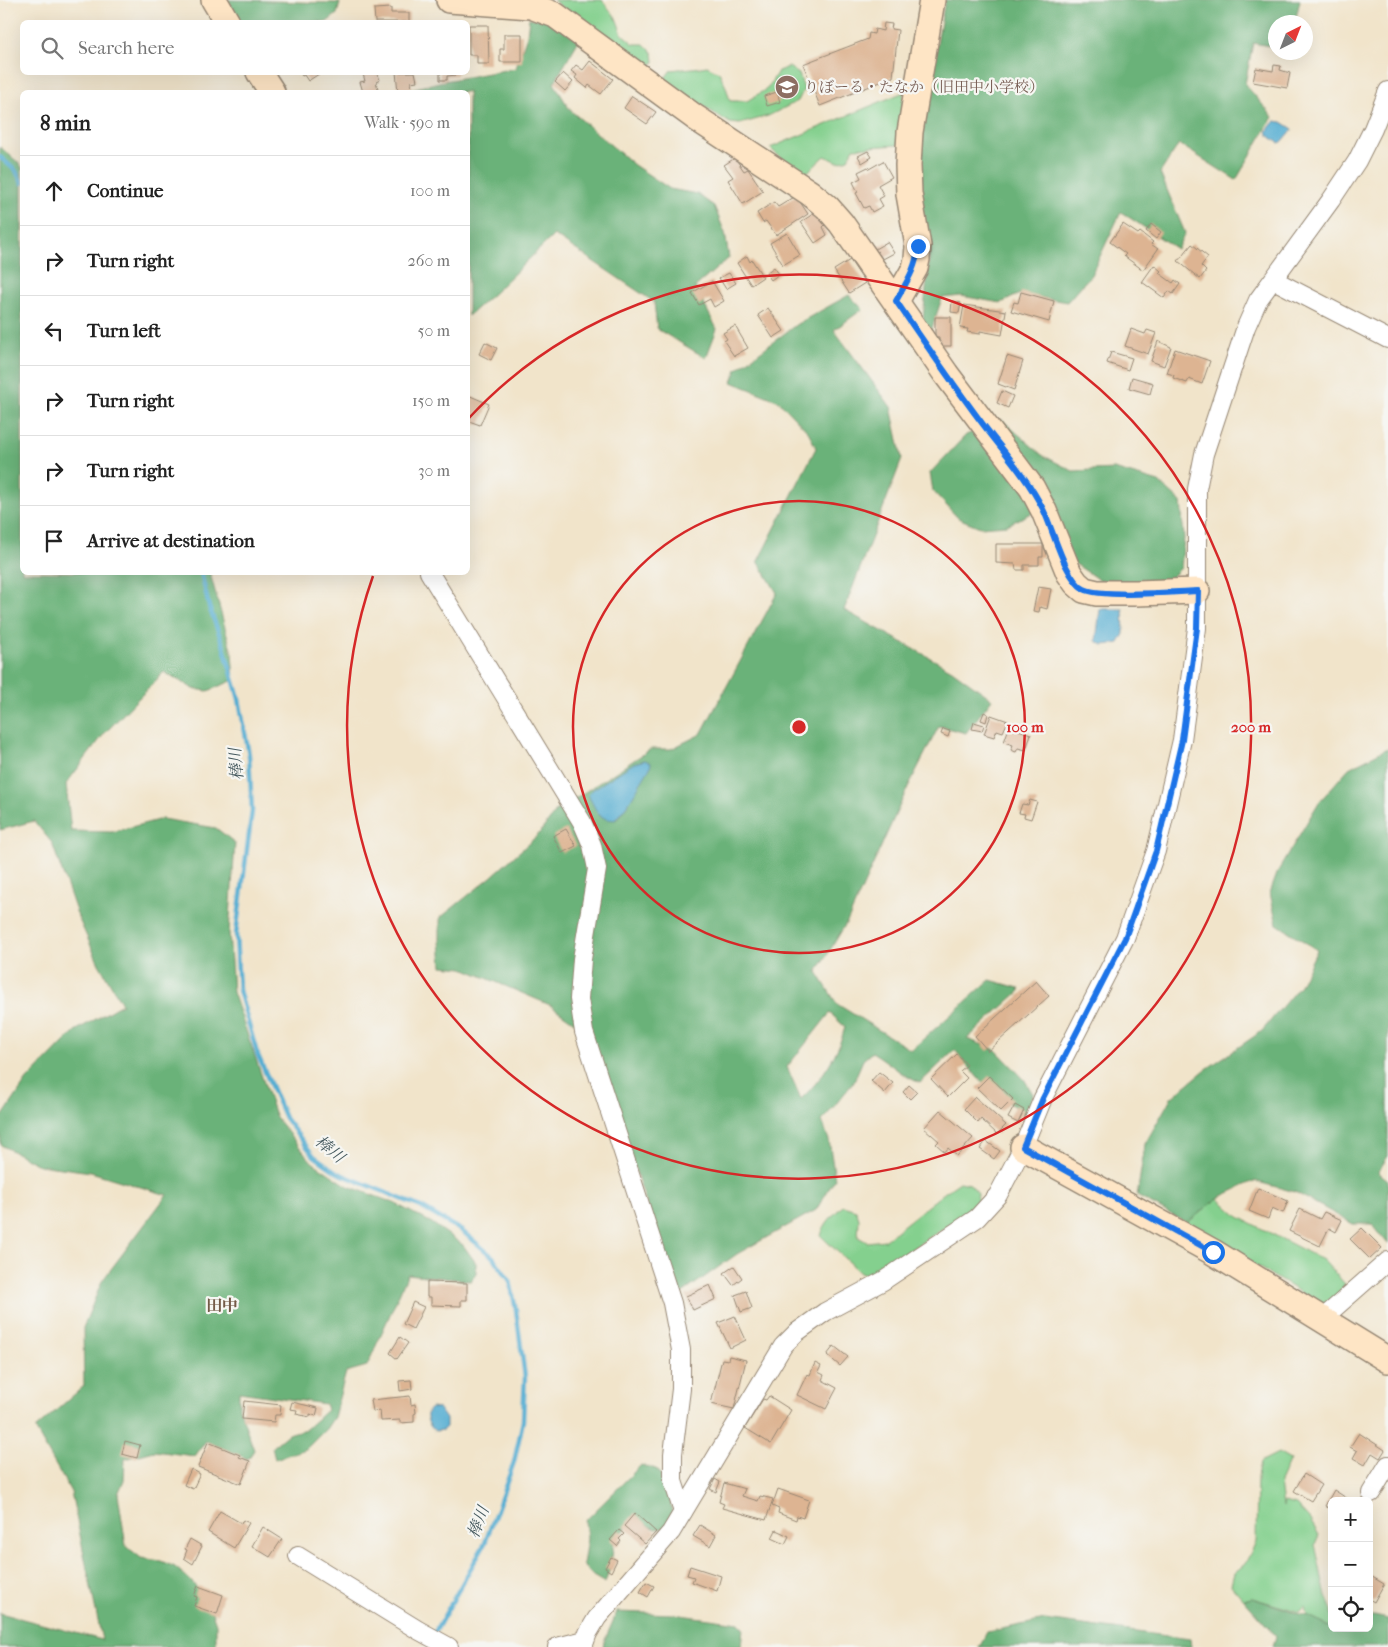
<!DOCTYPE html>
<html lang="en">
<head>
<meta charset="utf-8">
<style>
  :root { --surface:#fff; --page:#f2f2f2; --text:#222; --muted:#767676; --line:#e0e0e0 }
  body { margin:0; font-family:"IM FELL French Canon","Noto Serif JP",serif; background:var(--page); color:var(--text) }
  .controls { position:absolute; right:15px; bottom:15px; display:grid; overflow:hidden; border-radius:8px; box-shadow:0 5px 20px #0002 }
  .controls button { width:45px; height:45px; display:grid; place-items:center; padding:0; border:0; border-bottom:1px solid var(--line); background:var(--surface); color:var(--text); font:25px sans-serif }
  .compass { position:absolute; left:1268px; top:15px; width:45px; height:45px; border-radius:50%; background:var(--surface); box-shadow:0 5px 20px #0002; rotate:42deg }
  .stop { position:absolute; width:15px; height:15px; margin:-11px; border:4px solid #1a73e8; border-radius:50%; background:#fff }
  .stop.end { background:#1a73e8; border-color:#fff; box-shadow:0 1px 5px #0008 }
  .list { margin:0; padding:0; list-style:none }
  h2 { display:flex; justify-content:space-between; align-items:center; height:65px; margin:0; padding:0 20px; font-size:21px }
  h2 small { font-size:16px; font-weight:400; color:var(--muted) }
  .list li { display:grid; grid-template-columns:32px 1fr auto; gap:15px; align-items:center; box-sizing:border-box; height:70px; padding:0 20px; border-top:1px solid var(--line) }
  .list b { display:block; font-size:19px; white-space:nowrap }
  .list em { font-size:16px; font-style:normal; color:var(--muted) }
  .icon { flex:none; width:28px; height:28px; fill:none; stroke:currentColor; stroke-width:2; stroke-linecap:round; stroke-linejoin:round }
  .map { position:relative; flex:none; width:1388px; height:1647px; overflow:hidden }
  .search { position:absolute; background:var(--surface); box-shadow:0 5px 20px #0002; left:20px; top:20px; width:450px; height:55px; display:flex; align-items:center; gap:12px; box-sizing:border-box; padding:0 18px; border-radius:8px; color:var(--muted); font-size:19px }
  .panel { position:absolute; background:var(--surface); box-shadow:0 5px 20px #0002; left:20px; top:90px; width:450px; height:485px; border-radius:8px }
  .map>svg:first-child { display:block }
</style>
</head>
<body>
<div class="map">
<svg width="1388" height="1647" viewBox="0 0 1388 1647">
  <rect width="100%" height="100%" fill="#f6f6f2"/>
  <filter id="ink" filterUnits="userSpaceOnUse"><feTurbulence type="fractalNoise" baseFrequency=".02" numOctaves="2"/><feDisplacementMap in="SourceGraphic" scale="10" xChannelSelector="R" yChannelSelector="G"/><feConvolveMatrix kernelMatrix="1 2 1 2 8 2 1 2 1" color-interpolation-filters="sRGB"/></filter>
  <filter id="wash" filterUnits="userSpaceOnUse"><feTurbulence type="fractalNoise" baseFrequency=".0096" numOctaves="4" result="noise"/><feDisplacementMap in="SourceGraphic" scale="20" xChannelSelector="R" yChannelSelector="G"/><feGaussianBlur stdDeviation="1.12" result="paint"/><feColorMatrix in="noise" values="0 0 0 0 0 0 0 0 0 0 0 0 0 0 0 0 0 1.4 0 .05"/><feComposite in="paint" operator="in"/></filter>
  <g filter="url(#wash)">
    <rect width="100%" height="100%" fill="#f1e4ca"/>
    <g fill="#84d08e" stroke="#607d56">
      <polygon points="553,0 602,0 616,18 622,34 634,44 644,44 653,53 654,62 647,70 603,41"/>
      <path d="M707,66L719,72L726,87L730,101H747L768,88L778,71L789,67L799,74L804,89L798,101L768,116L740,124L730,123L673,87L665,78L671,70C683,68 694,69 707,66Z"/>
      <polygon points="904,92 898,145 854,148 848,159 838,162 825,156 802,177 770,148"/>
      <path d="M960,1182L970,1184L978,1193L977,1201L958,1219L869,1276L860,1273L821,1236C824,1223 833,1215 843,1206L856,1210L859,1219L858,1237L867,1242L885,1240L944,1193Z"/>
      <polygon points="1218,1198 1239,1217 1323,1260 1345,1284 1340,1293 1325,1307 1256,1266 1187,1223"/>
      <polygon points="1278,1453 1290,1460 1280,1482 1283,1507 1284,1502 1296,1505 1310,1520 1319,1535 1315,1544 1325,1592 1332,1608 1332,1628 1307,1616 1305,1607 1300,1612 1252,1598 1244,1600 1231,1585 1234,1573 1245,1564 1256,1542 1257,1477 1260,1462"/>
    </g>
    <g fill="#6bb279" stroke="#536e4c" fill-rule="evenodd">
      <path d="M228,0C266,0 303,3 340,3L337,14L327,22H239Z"/>
      <polygon points="945,0 1300,0 1295,22 1276,22 1275,47 1253,43 1245,84 1273,117 1236,180 1179,144 1160,173 1185,233 1177,249 1121,212 1091,275 1067,302 1020,294 1001,303 961,296 942,298 931,331 923,319 929,259 919,196 920,135"/>
      <polygon points="529,18 549,20 579,40 554,83 570,110 634,165 670,189 697,194 714,206 725,233 729,258 695,287 717,329 706,358 657,329 654,302 554,235 495,292 468,316 468,92 400,92 439,82 516,68 527,35"/>
      <polygon points="0,147 20,164 22,168 22,572 210,573 232,653 234,680 208,691 194,689 164,672 104,734 66,784 71,831 112,832 162,819 216,828 235,843 229,932 233,992 276,1118 312,1162 348,1186 394,1203 432,1223 463,1245 476,1263 476,1274 471,1281 408,1274 367,1366 346,1372 334,1417 326,1429 306,1449 275,1459 272,1447 288,1434 306,1429 327,1410 325,1404 239,1392 239,1408 254,1450 248,1459 206,1441 195,1456 154,1451 125,1459 124,1480 118,1494 126,1546 141,1558 161,1561 175,1567 189,1579 208,1601 216,1624 216,1647 0,1647 0,1613 102,1640 71,1492 35,1429 84,1386 83,1328 102,1281 167,1195 91,1172 39,1165 1,1145 0,1120 27,1080 75,1031 122,1004 99,964 78,917 52,843 34,821 0,830"/>
      <path d="M849,295L863,309L834,330L891,407L902,459L844,610L952,670L992,699L966,733L939,726L908,787L848,920L817,972L837,1004L911,1050L990,980L1019,988L1020,991L967,1039L996,1050L1024,1079L1033,1094L1030,1109L1025,1115L978,1078L955,1050L920,1083C902,1076 889,1062 872,1052L863,1060L853,1083L822,1121L829,1140L835,1179L816,1210L737,1254L681,1294L673,1284L590,1033L550,1005L463,968L442,966L440,941V918L491,877L538,835L557,810L651,749H671L701,734L777,593L758,561L816,448L809,433L779,401L732,382L737,369L797,324ZM645,760L628,804L616,820L592,790L634,763ZM830,1013L845,1027C838,1055 822,1079 801,1099L787,1067Z"/>
      <polygon points="1002,420 1042,455 1073,471 1114,469 1159,482 1181,502 1184,538 1181,568 1170,579 1138,584 1099,580 1074,563 1034,512 1007,525 980,527 958,518 933,491 930,473 966,435"/>
      <polygon points="1388,748 1388,1156 1378,1172 1388,1180 1388,1244 1372,1224 1353,1224 1295,1192 1254,1181 1218,1198 1187,1223 1137,1196 1145,1144 1171,1098 1205,1070 1262,1031 1300,985 1317,950 1277,924 1270,893 1278,871 1319,802 1349,768"/>
      <polygon points="641,1465 656,1469 668,1486 672,1512 666,1528 655,1529 636,1518 614,1541 611,1565 605,1583 593,1576 583,1565 587,1538 585,1521"/>
      <polygon points="1252,1598 1307,1616 1332,1628 1369,1628 1369,1617 1374,1616 1388,1619 1388,1647 1273,1647 1276,1636 1244,1600"/>
      <polygon points="617,1612 673,1614 739,1623 743,1628 741,1647 603,1647 604,1642"/>
      <polygon points="1045,1620 1190,1639 1191,1647 979,1647 987,1632"/>
    </g>
    <g fill="#54add2" stroke="#486c78">
      <path d="M1275,121L1282,122L1293,129L1282,142L1279,143C1265,134 1264,133 1275,121Z"/>
      <polygon points="1100,609 1123,609 1124,634 1119,643 1103,645 1096,641"/>
      <polygon points="645,760 651,763 650,768 628,804 615,820 606,819 598,814 588,795 592,790 634,763"/>
      <path d="M431,1408L439,1409L446,1419V1427L443,1430L435,1431C428,1426 423,1413 431,1408Z"/>
    </g>
    <g fill="none" stroke-linecap="round" stroke-linejoin="round">
      <g stroke="#54add2" stroke-width="4.5">
        <polyline points="0,157 16,171 22,183"/>
        <polyline points="201,572 209,607 223,644 239,699 249,755 252,811 236,934 239,990 257,1053 285,1118 314,1156 338,1173 421,1207 462,1231 493,1257 510,1281 516,1310 525,1377 523,1421 514,1462 485,1543 434,1634"/>
      </g>
    </g>
    <g id="blocks">
      <g fill="#ddb492">
        <polygon points="391,8 391,13 409,13 409,22 375,22 374,9"/>
        <polygon points="884,23 892,24 891,29 898,30 893,77 820,106 803,64 868,39 869,33 874,34 875,29 883,31"/>
        <polygon points="469,25 488,25 489,64 477,64 477,55 469,55"/>
        <polygon points="504,34 522,34 522,62 500,62 500,49 504,49"/>
        <polygon points="590,61 613,79 601,94 589,85 587,88 575,78 577,75 571,71 576,65 583,70"/>
        <polygon points="1274,65 1281,66 1280,70 1290,73 1287,88 1253,82 1256,68 1273,71"/>
        <polygon points="300,72 322,72 308,81 304,75 302,76"/>
        <polygon points="366,72 377,72 380,80 376,82 379,92 363,92 360,82 365,81 363,74"/>
        <polygon points="396,72 415,72 417,81 411,82 412,90 398,92"/>
        <polygon points="440,72 457,72 457,75 447,76 447,80 440,80"/>
        <polygon points="563,73 573,82 565,91 555,82"/>
        <polygon points="777,92 780,102 767,106 764,96"/>
        <polygon points="632,96 656,112 647,124 624,108"/>
        <polygon points="868,151 872,157 862,163 858,156"/>
        <polygon points="735,158 744,171 748,169 763,191 743,204 728,180 733,177 724,165"/>
        <polygon points="883,161 892,177 878,185 884,196 879,199 883,206 872,212 869,206 864,208 856,193 858,192 853,182 861,178 858,172 868,167 869,169"/>
        <polygon points="796,196 808,214 776,235 766,221 763,223 757,213 774,202 778,207"/>
        <polygon points="816,212 825,225 823,227 827,235 815,243 801,222"/>
        <polygon points="1123,224 1138,234 1140,232 1153,242 1151,244 1158,249 1143,270 1124,256 1126,254 1110,242"/>
        <polygon points="1151,224 1161,232 1156,239 1146,231"/>
        <polygon points="787,233 800,255 783,265 770,243"/>
        <polygon points="887,242 894,253 881,260 875,249"/>
        <polygon points="1192,244 1208,257 1201,266 1206,271 1200,279 1178,261"/>
        <polygon points="747,256 750,262 752,260 763,277 751,285 737,263"/>
        <polygon points="850,260 865,283 849,293 834,270"/>
        <polygon points="1154,265 1161,271 1159,273 1173,283 1175,280 1180,284 1173,294 1169,291 1164,298 1142,282"/>
        <polygon points="774,267 779,274 771,280 766,273"/>
        <polygon points="729,273 736,283 726,289 719,278"/>
        <polygon points="712,281 724,301 714,307 710,299 699,305 692,293"/>
        <polygon points="1021,292 1054,301 1049,322 1011,311 1014,302 1018,303"/>
        <polygon points="952,301 961,303 959,313 951,312"/>
        <polygon points="964,305 1006,311 1002,335 980,331 980,334 967,332 968,329 960,328"/>
        <polygon points="768,308 784,331 773,338 758,315"/>
        <polygon points="935,317 951,317 951,346 939,346 939,337 935,337"/>
        <polygon points="735,326 748,348 734,356 724,341 727,339 723,333"/>
        <polygon points="1131,329 1145,334 1147,330 1156,333 1148,354 1125,346"/>
        <polygon points="1158,341 1171,347 1164,366 1151,361"/>
        <polygon points="485,342 497,348 491,360 479,354"/>
        <polygon points="1175,349 1210,361 1202,384 1189,379 1187,383 1173,378 1174,375 1167,373"/>
        <polygon points="1111,352 1132,358 1128,370 1107,363"/>
        <polygon points="1007,356 1023,361 1014,390 998,384"/>
        <polygon points="1132,377 1153,383 1150,394 1129,388"/>
        <polygon points="1002,391 1013,396 1008,408 997,403"/>
        <polygon points="468,395 489,404 480,425 469,421 471,416 468,415"/>
        <polygon points="996,544 1043,544 1043,557 1039,557 1039,565 1024,565 1024,570 1016,570 1015,564 996,563"/>
        <polygon points="1038,587 1051,589 1047,609 1040,607 1039,612 1033,611"/>
        <polygon points="984,712 988,714 986,722 981,720"/>
        <polygon points="991,715 1008,721 1003,732 997,730 994,737 984,734"/>
        <polygon points="974,722 984,725 982,731 972,729"/>
        <polygon points="1010,725 1016,727 1015,729 1031,734 1026,750 1018,748 1016,752 1011,750 1013,745 1004,742"/>
        <polygon points="943,729 950,731 948,737 941,734"/>
        <polygon points="1030,800 1037,802 1031,819 1024,817 1025,814 1019,813 1022,804 1028,805"/>
        <polygon points="566,829 576,846 562,853 553,836"/>
        <polygon points="1036,981 1049,996 988,1051 975,1036"/>
        <polygon points="957,1054 967,1065 960,1071 967,1078 948,1097 931,1079"/>
        <polygon points="879,1072 893,1083 885,1093 871,1081"/>
        <polygon points="989,1076 1013,1099 1001,1111 977,1088"/>
        <polygon points="909,1085 917,1092 910,1099 903,1092"/>
        <polygon points="975,1097 1006,1125 997,1134 981,1119 978,1123 964,1109"/>
        <polygon points="1015,1105 1024,1110 1018,1123 1008,1118"/>
        <polygon points="940,1110 973,1138 957,1156 948,1148 945,1152 936,1144 939,1141 924,1128"/>
        <polygon points="986,1141 1000,1151 994,1159 980,1149"/>
        <polygon points="1258,1188 1288,1201 1283,1213 1272,1208 1268,1219 1249,1211"/>
        <polygon points="1300,1209 1320,1219 1324,1212 1342,1220 1336,1232 1329,1228 1320,1246 1289,1231"/>
        <polygon points="1362,1228 1382,1248 1370,1259 1350,1239"/>
        <polygon points="734,1266 742,1278 733,1285 724,1273"/>
        <polygon points="427,1282 467,1283 467,1300 461,1300 461,1306 431,1305 431,1297 427,1297"/>
        <polygon points="710,1285 716,1299 693,1310 686,1296"/>
        <polygon points="746,1291 752,1308 741,1312 735,1295"/>
        <polygon points="413,1302 424,1307 413,1329 403,1324"/>
        <polygon points="735,1316 746,1340 730,1348 718,1323"/>
        <polygon points="400,1337 408,1343 397,1359 390,1353"/>
        <polygon points="834,1346 848,1357 840,1366 827,1355"/>
        <polygon points="729,1356 746,1360 734,1409 711,1404 722,1359 728,1360"/>
        <polygon points="815,1363 821,1366 818,1372 824,1375 822,1380 837,1388 826,1409 797,1395 807,1374 810,1375"/>
        <polygon points="411,1380 412,1389 400,1391 399,1381"/>
        <polygon points="410,1396 411,1405 415,1404 416,1413 414,1414 414,1422 400,1423 400,1420 381,1421 380,1410 373,1411 371,1400"/>
        <polygon points="769,1396 791,1410 771,1444 745,1428 763,1399 766,1400"/>
        <polygon points="244,1401 281,1405 280,1415 275,1415 274,1422 242,1419"/>
        <polygon points="292,1402 318,1408 316,1416 310,1414 310,1417 296,1414 297,1410 290,1409"/>
        <polygon points="1359,1433 1385,1450 1380,1458 1372,1453 1365,1465 1353,1458 1357,1451 1350,1447"/>
        <polygon points="125,1441 140,1445 137,1458 122,1454"/>
        <polygon points="208,1442 240,1455 239,1457 250,1461 241,1484 198,1467"/>
        <polygon points="191,1469 200,1474 193,1489 184,1485"/>
        <polygon points="1304,1474 1321,1485 1311,1501 1294,1491"/>
        <polygon points="715,1479 720,1482 716,1492 710,1489"/>
        <polygon points="724,1483 745,1489 742,1496 758,1501 760,1496 773,1499 766,1520 722,1508 724,1504 719,1502"/>
        <polygon points="778,1489 809,1500 803,1518 797,1516 796,1520 778,1513 779,1509 772,1506"/>
        <polygon points="1334,1490 1351,1501 1332,1501 1332,1510 1325,1506"/>
        <polygon points="220,1511 241,1523 243,1520 249,1523 234,1548 208,1532"/>
        <polygon points="635,1513 656,1532 645,1544 624,1526"/>
        <polygon points="700,1525 716,1535 710,1546 693,1536"/>
        <polygon points="263,1527 282,1539 270,1557 252,1546"/>
        <polygon points="619,1530 624,1534 619,1539 621,1541 617,1546 610,1540"/>
        <polygon points="776,1530 789,1536 785,1544 772,1538"/>
        <polygon points="190,1539 202,1546 193,1564 184,1558 187,1550 185,1549"/>
        <polygon points="611,1557 617,1560 611,1572 605,1568"/>
        <polygon points="690,1566 721,1576 717,1591 692,1582 694,1577 687,1575"/>
        <polygon points="1369,1575 1384,1584 1374,1602 1369,1599"/>
        <polygon points="646,1582 654,1586 648,1597 640,1592"/>
        <polygon points="198,1586 223,1595 217,1614 194,1606 197,1597 194,1596"/>
      </g>
    </g>
  </g>
  <g filter="url(#ink)">
    <use href="#blocks" fill-opacity="0" stroke="#968774" stroke-width="1"/>
    <g fill="none" stroke-linecap="round" stroke-linejoin="round">
      <g stroke="#968774" stroke-width="20">
        <g id="street">
          <polyline points="1274,280 1388,339"/>
          <polyline points="429,572 582,822 592,845 597,869 582,959 579,999 584,1032 672,1303 681,1350 681,1389 673,1454 673,1481 683,1512"/>
          <polyline points="1322,1319 1388,1261"/>
          <polyline points="1371,1493 1388,1465"/>
          <polyline points="298,1556 418,1630 449,1647"/>
          <polyline points="557,1647 585,1640"/>
          <polyline points="583,1647 588,1633 597,1618 671,1532 783,1346 797,1332 825,1312 883,1281 977,1218 998,1195 1023,1147 1043,1098 1125,938 1156,851 1182,740 1197,628 1197,489 1204,454 1246,327 1258,300 1331,200 1357,161 1373,129 1388,91"/>
        </g>
      </g>
      <g stroke="#968774" stroke-width="28">
        <g id="secondary">
          <polyline points="214,0 227,22"/>
          <polyline points="449,0 531,6 555,15 696,118 810,193 827,207 841,223 946,374 1032,488 1044,511 1069,573 1076,583 1084,590 1097,593 1136,593 1197,591"/>
          <polyline points="259,72 272,92"/>
          <polyline points="896,301 915,268 917,259 918,246 909,194 908,165 910,132 932,0"/>
          <polyline points="1023,1147 1213,1252 1388,1360"/>
        </g>
      </g>
      <use href="#street" stroke="#fff" stroke-width="18"/>
      <use href="#secondary" stroke="#fee5c5" stroke-width="25"/>
    </g>
  </g>
  <g fill="none" stroke-linecap="round" stroke-linejoin="round" filter="url(#ink)">
    <path stroke="#1a73e8" stroke-width="6" d="M918,246C917,267 906,283 896,301C924,342 952,383 982,423C1003,451 1027,477 1043,509C1053,529 1065,579 1084,589C1101,598 1175,592 1198,591L1197,628L1182,740L1156,851L1125,938L1043,1098L1023,1147L1213,1252"/>
  </g>
  <g fill="none" stroke="#d62828" stroke-width="2.5">
    <circle cx="799" cy="727" r="226"/>
    <path d="M468 419A452 452 0 1 1 373 576"/>
  </g>
  <defs>
    <g id="school-disc" transform="scale(1.25)"><circle r="9.5" fill="#8d6e63" stroke="#f6f6f2"/><path d="M0-5L7-2L0 1L-7-2ZM-4 1L0 2.5L4 1V4Q0 6-4 4Z" fill="#fff"/></g>
  </defs>
  <g fill-rule="evenodd">
    <use href="#school-disc" x="787" y="87"/>
  </g>
  <g text-anchor="middle" dominant-baseline="central" stroke-width="4.5" stroke-linejoin="round" paint-order="stroke">
    <g font-size="15" fill="#785e54" stroke="#f6f6f2" text-anchor="start">
      <text x="804" y="87">りぼーる・たなか（旧田中小学校）</text>
    </g>
    <g font-size="16" font-style="italic" fill="#44585d" stroke="#f6f6f2">
      <text transform="translate(236 764) rotate(-95)">棒川</text>
      <text transform="translate(330 1149) rotate(40)">棒川</text>
      <text transform="translate(478 1522) rotate(-69)">棒川</text>
    </g>
    <g font-size="16" font-weight="bold" fill="#745a47" stroke="#f6f6f2">
      <text x="222" y="1305">田中</text>
    </g>
  </g>
  <circle cx="799" cy="727" r="8" fill="#d62828" stroke="#f6f6f2" stroke-width="2.5"/>
  <g font-size="15" text-anchor="middle" font-weight="bold" fill="#d62828" stroke="#f6f6f2" stroke-width="4.5" stroke-linejoin="round" paint-order="stroke">
    <text x="1025" y="732">100 m</text>
    <text x="1251" y="732">200 m</text>
  </g>
</svg>
<div class="controls">
<button>+</button>
<button>−</button>
<button><svg class="icon" aria-label="locate" viewBox="0 0 24 24"><circle cx="12" cy="12" r="6"/><path d="M12 2v4M12 18v4M2 12h4M18 12h4"/></svg></button>
</div>
<svg class="compass" viewBox="-18 -18 36 36"><path d="M0-13l5 13h-10z" fill="#e53935"/><path d="M0 13l5-13h-10z" fill="#767676"/></svg>
<div class="stop" style="left:1213px;top:1252px"></div>
<div class="stop end" style="left:918px;top:246px"></div>
<div class="search"><svg class="icon" aria-label="search" viewBox="0 0 24 24"><circle cx="10" cy="10" r="6"/><path d="M15 15l6 6"/></svg>Search here</div>
<section class="panel">
<h2>8 min<small>Walk · 590 m</small></h2>
<ul class="list">
<li><svg class="icon" aria-label="ahead" viewBox="0 0 24 24"><path d="M12 20V5M6 11l6-6 6 6"/></svg><div><b>Continue</b></div><em>100 m</em></li>
<li><svg class="icon" aria-label="right" viewBox="0 0 24 24"><path d="M7 20v-9h11M14 6l5 5-5 5"/></svg><div><b>Turn right</b></div><em>260 m</em></li>
<li><svg class="icon" aria-label="left" viewBox="0 0 24 24"><path d="M17 20v-9H6M10 6l-5 5 5 5"/></svg><div><b>Turn left</b></div><em>50 m</em></li>
<li><svg class="icon" aria-label="right" viewBox="0 0 24 24"><path d="M7 20v-9h11M14 6l5 5-5 5"/></svg><div><b>Turn right</b></div><em>150 m</em></li>
<li><svg class="icon" aria-label="right" viewBox="0 0 24 24"><path d="M7 20v-9h11M14 6l5 5-5 5"/></svg><div><b>Turn right</b></div><em>30 m</em></li>
<li><svg class="icon" aria-label="arrive" viewBox="0 0 24 24"><path d="M6 21V4h12l-3 4 3 4H6"/></svg><div><b>Arrive at destination</b></div></li>
</ul>
</section>
</div>
</body>
</html>
